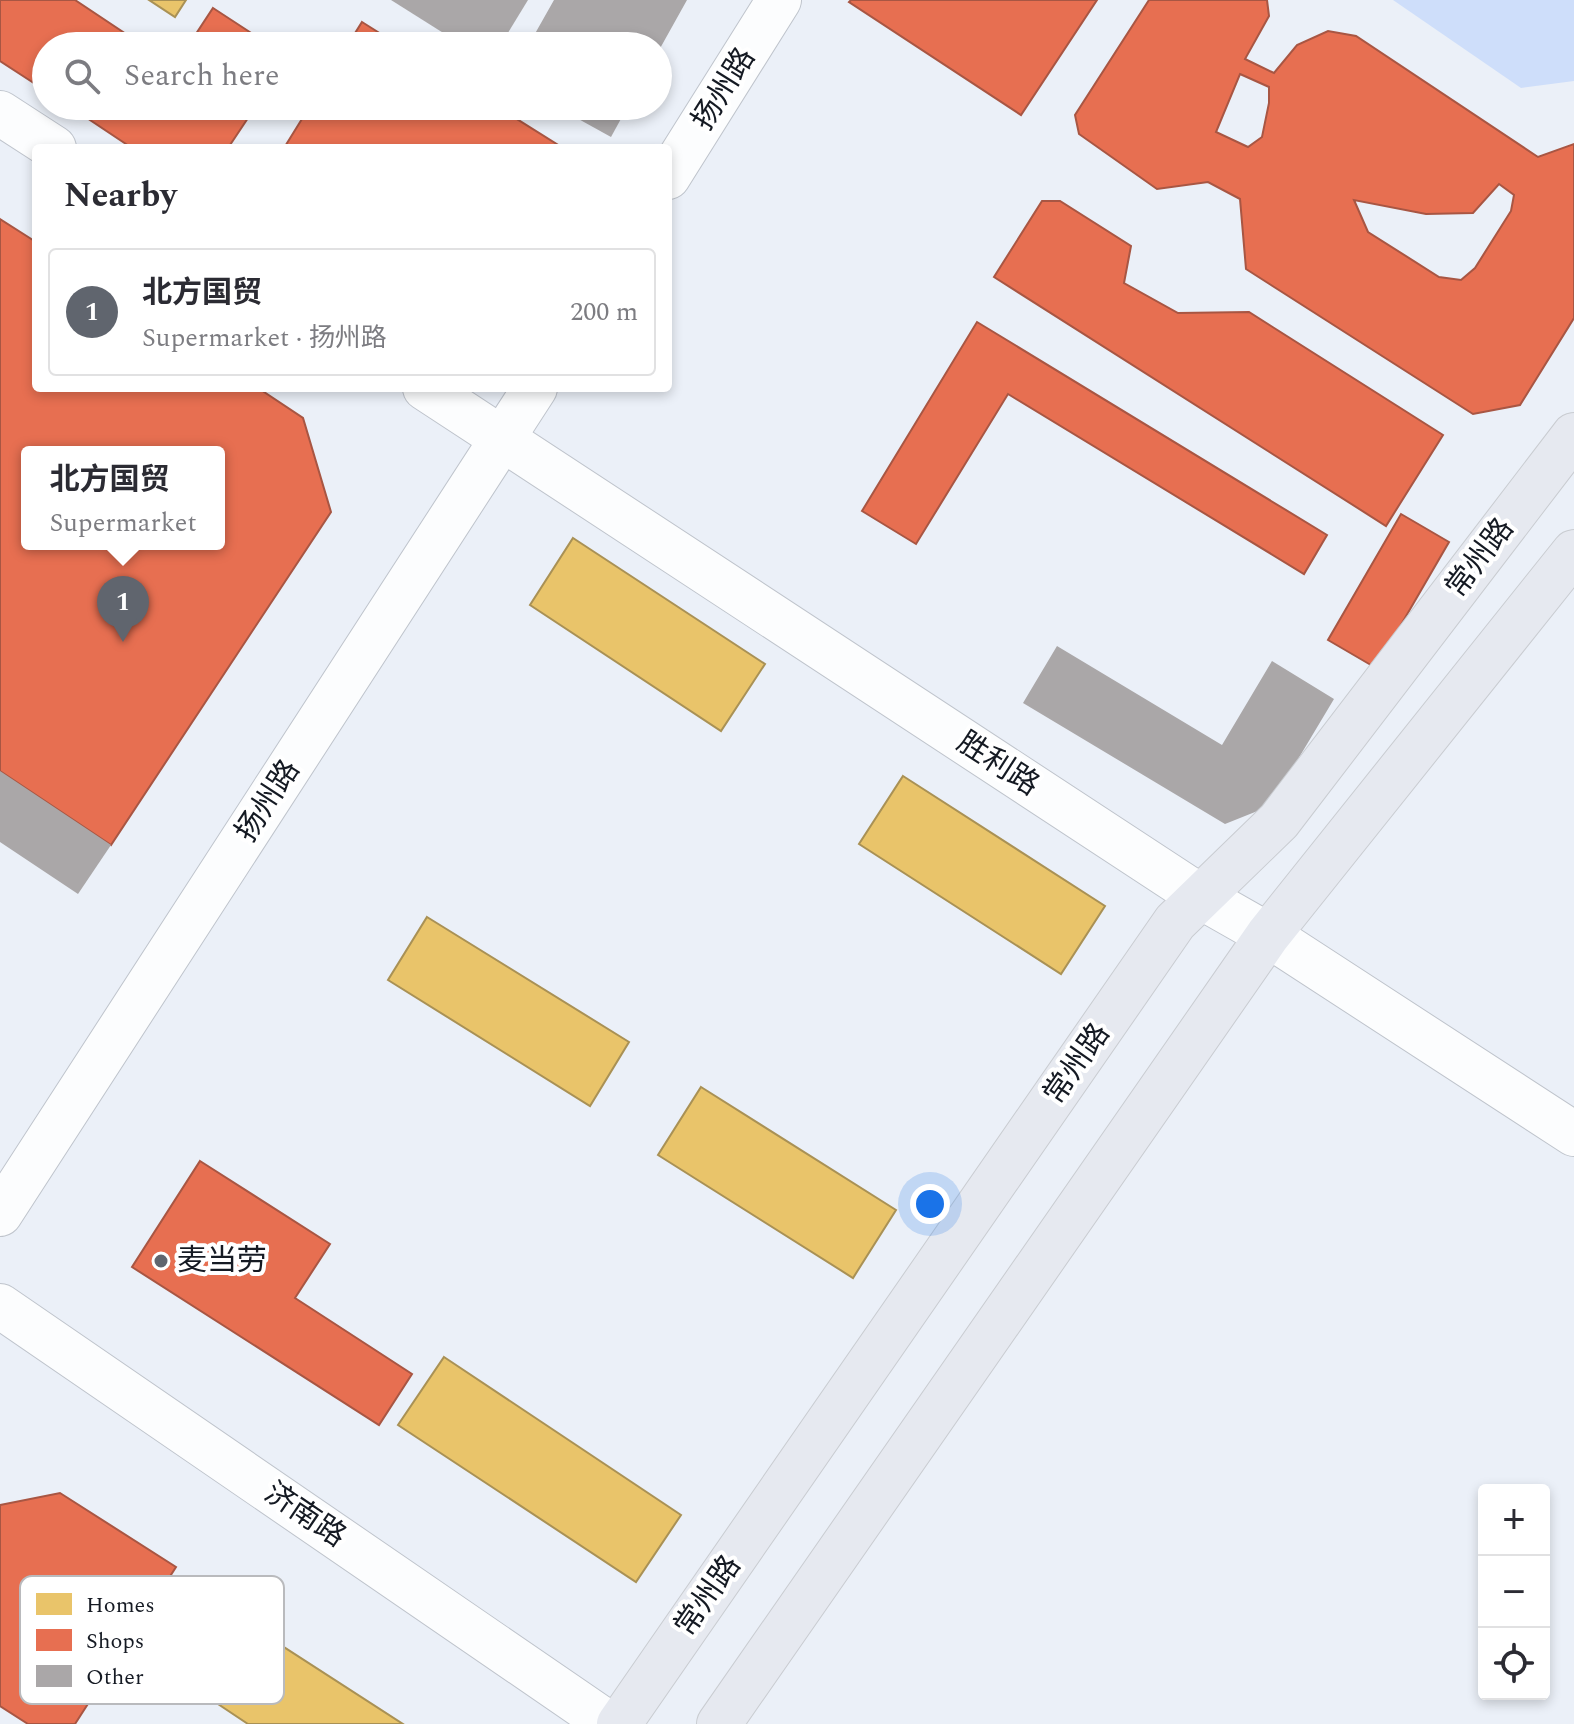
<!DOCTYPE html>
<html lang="en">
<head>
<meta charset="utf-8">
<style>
  :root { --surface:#fff; --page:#f2f2f3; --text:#2b2b33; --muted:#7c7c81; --line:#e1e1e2; --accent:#60656e }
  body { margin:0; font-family:Spectral,"Noto Sans SC",serif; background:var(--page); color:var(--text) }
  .controls { position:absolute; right:24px; bottom:24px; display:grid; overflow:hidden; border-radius:8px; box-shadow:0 4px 12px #0003 }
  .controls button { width:72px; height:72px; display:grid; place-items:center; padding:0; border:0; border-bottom:2px solid var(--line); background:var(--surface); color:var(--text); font:40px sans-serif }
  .you { position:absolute; left:930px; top:1204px; width:28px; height:28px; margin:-20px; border:6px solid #fff; border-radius:50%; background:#1a73e8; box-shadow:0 0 0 12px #1a73e833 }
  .badge { display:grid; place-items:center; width:52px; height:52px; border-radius:50%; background:var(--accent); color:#fff; font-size:26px; font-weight:700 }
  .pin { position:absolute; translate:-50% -66px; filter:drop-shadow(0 2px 4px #0008) }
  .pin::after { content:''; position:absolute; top:42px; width:28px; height:24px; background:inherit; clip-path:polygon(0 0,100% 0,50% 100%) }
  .popup { position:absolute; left:21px; top:446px; width:204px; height:104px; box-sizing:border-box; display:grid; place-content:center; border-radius:8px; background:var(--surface); filter:drop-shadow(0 2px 6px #0005); font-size:26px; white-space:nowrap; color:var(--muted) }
  .popup b { font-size:30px; color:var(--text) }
  .popup::after { content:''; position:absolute; left:50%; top:100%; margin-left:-16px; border:16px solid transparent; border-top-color:var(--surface) }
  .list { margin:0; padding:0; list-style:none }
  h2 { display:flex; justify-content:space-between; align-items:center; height:104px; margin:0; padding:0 32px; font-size:34px }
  h2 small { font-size:26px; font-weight:400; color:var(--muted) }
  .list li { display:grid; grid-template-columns:52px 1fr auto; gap:24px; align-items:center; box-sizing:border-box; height:128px; margin:0 16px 16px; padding:0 16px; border:2px solid var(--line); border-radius:8px }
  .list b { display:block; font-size:30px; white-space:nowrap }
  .list p { margin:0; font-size:26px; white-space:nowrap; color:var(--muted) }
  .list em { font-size:26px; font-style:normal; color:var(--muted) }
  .icon { flex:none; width:44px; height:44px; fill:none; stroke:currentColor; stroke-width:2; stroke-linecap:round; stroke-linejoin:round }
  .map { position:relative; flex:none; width:1574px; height:1724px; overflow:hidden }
  .search { position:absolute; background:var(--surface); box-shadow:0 4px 12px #0003; left:32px; top:32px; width:640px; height:88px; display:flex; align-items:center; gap:20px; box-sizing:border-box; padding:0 28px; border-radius:44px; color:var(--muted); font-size:30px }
  .panel { position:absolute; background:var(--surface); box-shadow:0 4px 12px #0003; left:32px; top:144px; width:640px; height:248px; border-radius:8px }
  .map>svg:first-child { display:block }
</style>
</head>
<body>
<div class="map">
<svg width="1574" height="1724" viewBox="0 0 1574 1724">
  <rect width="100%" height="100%" fill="#ebf0f8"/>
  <polygon fill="#cedefa" points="1393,0 1574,0 1574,81 1521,88"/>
  <g fill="#e9c46a" stroke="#a99155" stroke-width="2">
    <polygon points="149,0 186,0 175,17"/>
    <polygon points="573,538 765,664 721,731 530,605"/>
    <polygon points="903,776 1105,906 1061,974 859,844"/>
    <polygon points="427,917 629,1042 590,1106 388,980"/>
    <polygon points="701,1087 896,1210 853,1278 658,1155"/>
    <polygon points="444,1357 681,1515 636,1582 398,1425"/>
    <polygon points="242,1620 403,1724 248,1724 197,1690"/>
  </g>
  <g fill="#e76f51" stroke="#a85643" stroke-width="2" fill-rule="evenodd">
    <polygon points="0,0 75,0 144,46 46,46 46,91 0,61"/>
    <polygon points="851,0 1097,0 1021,115 849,2"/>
    <path d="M1149,0H1267L1269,16L1245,59L1274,73L1297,45L1328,31L1356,36L1538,157L1574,144V318L1520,405L1473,414L1246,269L1240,199L1208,182L1157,189L1079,134L1075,115ZM1240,74L1269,87V103L1262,137L1248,147L1216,132ZM1499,184L1514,195L1511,211L1475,268L1461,280L1439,277L1368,232L1354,200L1426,214L1473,213Z"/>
    <polygon points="213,8 271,46 188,46"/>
    <polygon points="362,22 400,46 347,46"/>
    <polygon points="69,106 256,106 228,148 132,148"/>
    <polygon points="310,106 496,106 563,148 284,148"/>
    <polygon points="1042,201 1060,201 1131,246 1124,283 1178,313 1249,312 1443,435 1386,526 994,277"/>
    <path d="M0,219L36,242V388H258L303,418L331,512L111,845L0,771ZM27,452H219V544H27Z"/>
    <polygon points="977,322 1327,535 1304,574 1008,394 916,544 862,511"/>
    <polygon points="1401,514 1449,542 1376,668 1328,640"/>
    <polygon points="200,1161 330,1244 295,1298 412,1374 379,1425 132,1267"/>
    <polygon points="60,1493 176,1567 75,1724 28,1724 0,1706 0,1505"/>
  </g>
  <g fill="#aaa7a8">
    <polygon points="391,0 528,0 500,46 464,46"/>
    <polygon points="554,0 687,0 658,52 658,46 528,46"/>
    <polygon points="555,106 628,106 611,137"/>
    <polygon points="1057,646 1222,745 1272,661 1334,699 1270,806 1225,824 1023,703"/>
    <polygon points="0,771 111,845 78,894 0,842"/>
  </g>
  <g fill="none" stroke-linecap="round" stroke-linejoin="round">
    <g stroke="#bfc4cc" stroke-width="46">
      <g id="minor">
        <polyline points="0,113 54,148"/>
        <polyline points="668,177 779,0"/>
        <polyline points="425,388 1201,897 1268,935 1574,1134"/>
        <polyline points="0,1214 535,388"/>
        <polyline points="0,1306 609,1724"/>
      </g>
    </g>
    <g stroke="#c9ccd1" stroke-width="46">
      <g id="major">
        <polyline points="619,1724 1175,922 1279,821 1574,435"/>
        <polyline points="719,1724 1268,935 1574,552"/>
      </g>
    </g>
    <use href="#minor" stroke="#fcfdfe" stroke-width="44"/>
    <use href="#major" stroke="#e6e9f0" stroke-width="44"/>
  </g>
  <circle fill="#60656e" stroke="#fff" stroke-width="3" cx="161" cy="1261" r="8"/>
  <g text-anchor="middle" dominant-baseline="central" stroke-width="8" stroke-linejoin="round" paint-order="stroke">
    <g font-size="30" fill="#151a23" stroke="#fff">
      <text transform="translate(724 89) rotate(-58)">扬州路</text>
      <text transform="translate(1480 558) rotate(-53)">常州路</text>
      <text transform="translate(998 764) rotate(33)">胜利路</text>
      <text transform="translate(268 801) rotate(-57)">扬州路</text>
      <text transform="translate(1077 1064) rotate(-55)">常州路</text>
      <text transform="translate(305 1515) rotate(34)">济南路</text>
      <text transform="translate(708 1596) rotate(-55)">常州路</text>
    </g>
    <g font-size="30" fill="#151a23" stroke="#fff" text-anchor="start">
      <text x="177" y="1261">麦当劳</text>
    </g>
  </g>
  <rect x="20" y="1576" width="264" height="128" rx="12" fill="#fff" stroke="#b9babd" stroke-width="2"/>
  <rect x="36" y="1593" width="36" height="22" fill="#e9c46a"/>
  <rect x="36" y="1629" width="36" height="22" fill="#e76f51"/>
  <rect x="36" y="1665" width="36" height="22" fill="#aaa7a8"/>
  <g font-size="22" fill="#151a23">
    <text x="86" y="1612">Homes</text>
    <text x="86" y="1648">Shops</text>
    <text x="86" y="1684">Other</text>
  </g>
</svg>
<div class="controls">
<button>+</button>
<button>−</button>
<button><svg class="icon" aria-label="locate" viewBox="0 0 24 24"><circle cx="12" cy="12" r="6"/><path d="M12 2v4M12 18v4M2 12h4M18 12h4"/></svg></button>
</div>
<div class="you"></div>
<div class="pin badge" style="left:123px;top:642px">1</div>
<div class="popup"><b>北方国贸</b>Supermarket</div>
<div class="search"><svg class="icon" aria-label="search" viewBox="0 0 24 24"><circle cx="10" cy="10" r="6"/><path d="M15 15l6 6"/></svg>Search here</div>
<section class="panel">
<h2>Nearby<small></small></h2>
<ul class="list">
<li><span class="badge">1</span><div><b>北方国贸</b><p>Supermarket · 扬州路</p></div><em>200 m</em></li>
</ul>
</section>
</div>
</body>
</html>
